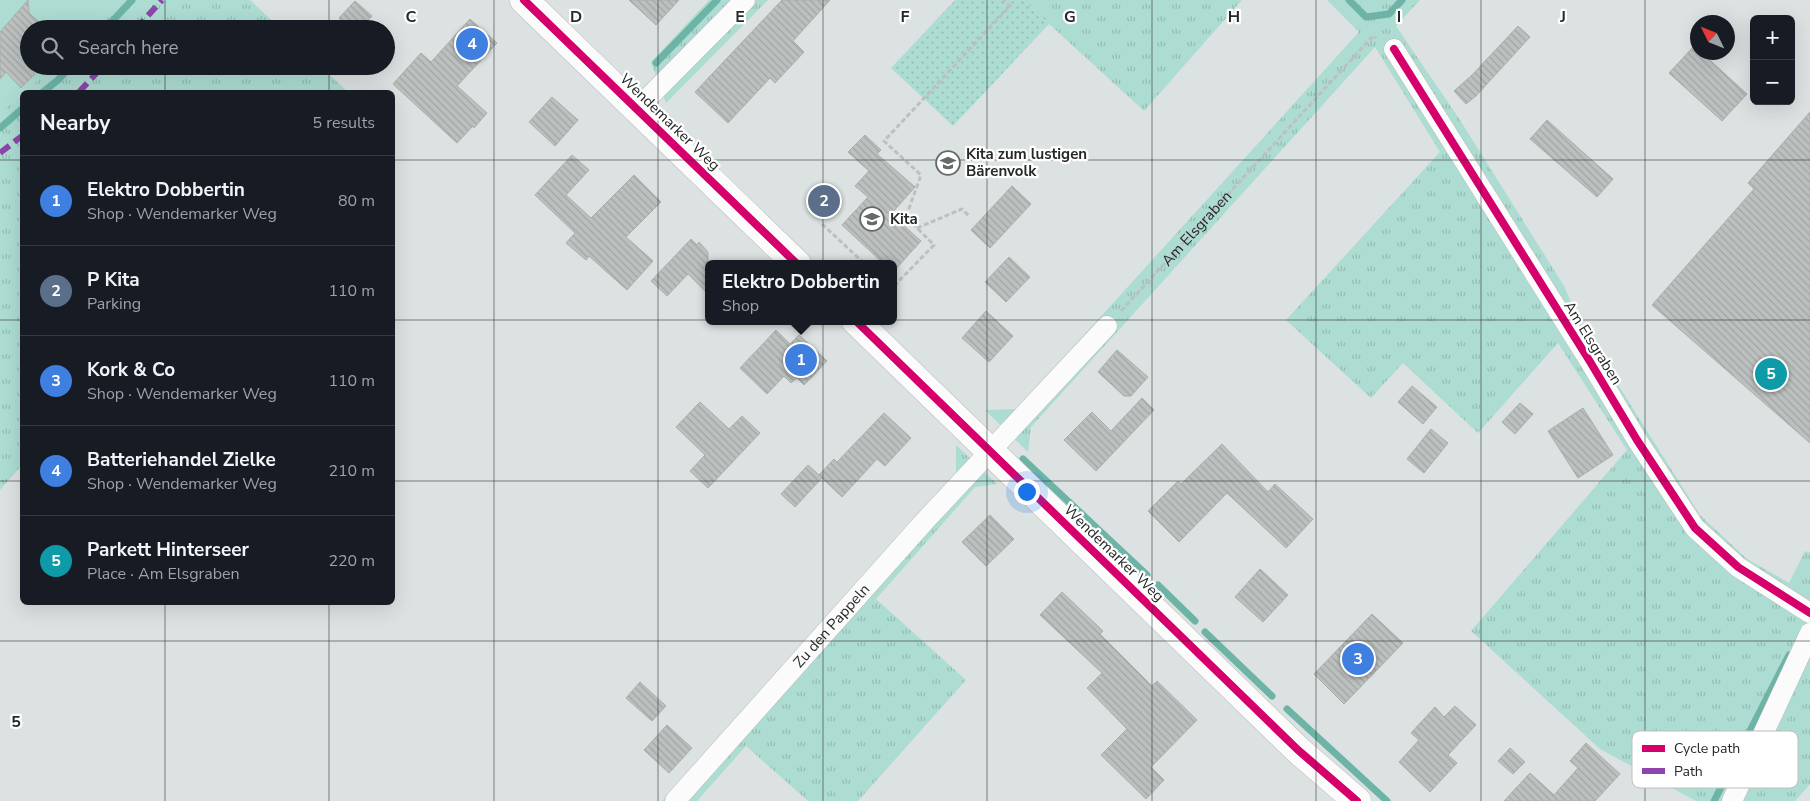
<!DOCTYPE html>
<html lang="en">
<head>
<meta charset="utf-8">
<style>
  :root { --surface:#171b24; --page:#242831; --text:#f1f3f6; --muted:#9ea1a6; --line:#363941; --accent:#656a69 }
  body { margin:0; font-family:"Nunito Sans",sans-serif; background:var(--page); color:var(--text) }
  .controls { position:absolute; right:15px; top:15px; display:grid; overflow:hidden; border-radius:8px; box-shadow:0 5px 20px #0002 }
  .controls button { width:45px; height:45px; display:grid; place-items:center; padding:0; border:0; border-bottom:1px solid var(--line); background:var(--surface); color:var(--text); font:25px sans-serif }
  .compass { position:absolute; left:1690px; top:15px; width:45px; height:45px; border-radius:50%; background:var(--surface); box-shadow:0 5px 20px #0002; rotate:313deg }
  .you { position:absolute; left:1026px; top:491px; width:18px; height:18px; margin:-12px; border:4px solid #fff; border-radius:50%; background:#1a73e8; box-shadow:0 0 0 8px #1a73e833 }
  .badge { display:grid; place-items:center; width:32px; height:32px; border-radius:50%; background:var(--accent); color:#fff; font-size:16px; font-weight:700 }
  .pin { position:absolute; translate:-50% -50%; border:2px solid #fff; box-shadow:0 1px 5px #0006 }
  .popup { position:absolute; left:705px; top:260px; width:192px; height:65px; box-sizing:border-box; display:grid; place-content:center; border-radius:8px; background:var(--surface); filter:drop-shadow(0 1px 4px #0005); font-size:16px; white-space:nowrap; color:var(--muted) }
  .popup b { font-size:19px; color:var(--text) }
  .popup::after { content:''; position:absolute; left:50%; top:100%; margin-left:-10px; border:10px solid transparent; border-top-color:var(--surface) }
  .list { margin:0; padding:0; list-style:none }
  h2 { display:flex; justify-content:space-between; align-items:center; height:65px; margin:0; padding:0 20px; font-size:21px }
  h2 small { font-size:16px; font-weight:400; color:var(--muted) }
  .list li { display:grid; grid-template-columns:32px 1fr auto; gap:15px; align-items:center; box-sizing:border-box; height:90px; padding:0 20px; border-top:1px solid var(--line) }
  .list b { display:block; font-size:19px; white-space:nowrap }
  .list p { margin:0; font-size:16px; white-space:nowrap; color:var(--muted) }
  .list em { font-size:16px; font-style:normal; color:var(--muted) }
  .icon { flex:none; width:28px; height:28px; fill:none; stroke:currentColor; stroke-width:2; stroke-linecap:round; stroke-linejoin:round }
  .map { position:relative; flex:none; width:1810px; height:801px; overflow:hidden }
  .search { position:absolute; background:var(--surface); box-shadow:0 5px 20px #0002; left:20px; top:20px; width:375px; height:55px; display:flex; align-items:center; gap:12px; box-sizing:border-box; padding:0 18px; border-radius:28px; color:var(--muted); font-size:19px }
  .panel { position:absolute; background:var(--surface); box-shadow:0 5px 20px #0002; left:20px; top:90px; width:375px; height:515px; border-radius:8px }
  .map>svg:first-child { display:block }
</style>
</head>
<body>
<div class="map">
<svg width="1810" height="801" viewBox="0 0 1810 801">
  <defs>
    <pattern id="grass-tufts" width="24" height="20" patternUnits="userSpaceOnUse" patternTransform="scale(1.25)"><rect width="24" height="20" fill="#acdcd2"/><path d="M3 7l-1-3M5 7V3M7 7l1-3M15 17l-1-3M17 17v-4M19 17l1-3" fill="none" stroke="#94bdb4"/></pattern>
    <pattern id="park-dots" width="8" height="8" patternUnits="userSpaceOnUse" patternTransform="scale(1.25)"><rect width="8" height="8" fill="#acdcd2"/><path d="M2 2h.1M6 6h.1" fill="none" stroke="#94bdb4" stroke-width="1.8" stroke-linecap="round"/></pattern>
    <pattern id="building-back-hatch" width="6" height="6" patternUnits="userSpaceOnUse" patternTransform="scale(1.25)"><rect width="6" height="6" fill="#bcc1c0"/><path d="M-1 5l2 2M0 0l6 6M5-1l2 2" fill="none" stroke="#a1a6a5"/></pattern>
  </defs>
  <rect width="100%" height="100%" fill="#dce2e1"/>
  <g fill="url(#grass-tufts)">
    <polygon points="116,0 250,0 281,29 89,29"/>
    <polygon points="709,0 768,0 666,103 651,62"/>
    <polygon points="1023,0 1242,0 1144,111"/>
    <polygon points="1327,0 1420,0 1396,26 1460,120 1564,286 1581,326 1700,515 1747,559 1789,583 1805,551 1810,553 1810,784 1795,801 1696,801 1600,749 1471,631 1627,450 1558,343 1478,433 1403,363 1371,398 1286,320 1440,152 1375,47 1031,427 1028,452 985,410 1017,409 1359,32"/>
    <polygon points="53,66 320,66 348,92 24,92"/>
    <polygon points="22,94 22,465 0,490 0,113"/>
    <polygon points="956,445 997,484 975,487 876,599 966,680 858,801 808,801 746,746 697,801 662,801 956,474"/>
  </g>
  <polygon fill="url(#park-dots)" points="955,0 1023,0 1049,24 953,126 891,68"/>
  <polygon fill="#acdcd2" points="0,0 116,0 89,29 29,29 29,66 53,66 0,113"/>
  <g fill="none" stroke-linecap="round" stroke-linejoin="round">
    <g stroke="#6db4a7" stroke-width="7">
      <polyline points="1349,0 1366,17 1389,14 1402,0"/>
      <polyline points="105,29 132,0"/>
      <polyline points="656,63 717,0"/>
      <polyline points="43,92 58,80 71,66"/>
      <polyline points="0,128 22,109"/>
      <polyline points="1023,459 1147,575"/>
      <polyline points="1158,585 1195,621"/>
      <polyline points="1205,632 1272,696"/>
      <polyline points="1287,709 1387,801"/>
      <polyline points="1714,801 1789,655"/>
    </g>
  </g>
  <g fill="url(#building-back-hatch)" stroke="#a9aead">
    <polygon points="28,0 29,13 47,29 29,29 29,47 19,57 35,74 21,88 6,72 0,79 0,32"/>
    <polygon points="629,0 679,0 656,25"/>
    <polygon points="782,0 830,0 793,41 804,52 775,83 770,78 728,123 695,92"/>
    <polygon points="355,1 372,16 360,29 350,29 339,18"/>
    <polygon points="470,19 497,43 457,86 487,113 474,128 473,126 457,143 393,84 421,53 431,62"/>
    <polygon points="1518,26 1530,37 1476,96 1466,104 1454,91 1472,75"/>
    <polygon points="1694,46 1698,49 1698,52 1701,52 1747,94 1722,121 1669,73"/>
    <polygon points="552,97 578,120 555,146 529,122"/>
    <polygon points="1810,112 1810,443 1652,305 1754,189 1748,183"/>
    <polygon points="1547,120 1613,179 1597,197 1530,139"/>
    <polygon points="865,135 881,150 877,154 915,187 891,214 921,241 894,271 894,264 884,264 842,225 868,197 855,186 869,171 848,152"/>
    <polygon points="572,155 589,170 566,195 591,218 634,175 661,202 626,237 653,261 627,290 589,256 586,260 566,243 575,233 535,195"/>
    <polygon points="1012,186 1031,204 990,248 971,230"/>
    <polygon points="691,239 697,245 699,242 708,252 708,294 688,274 667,296 651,281"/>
    <polygon points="1009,257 1030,277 1006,302 985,282"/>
    <polygon points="986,311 1013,336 989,362 962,338"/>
    <polygon points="776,330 790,344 799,335 827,361 804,385 797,378 791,383 784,376 767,394 740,368"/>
    <polygon points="1117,350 1148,377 1131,396 1124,396 1098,372"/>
    <polygon points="1412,386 1437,407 1423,424 1398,402"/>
    <polygon points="1142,398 1154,410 1096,471 1064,440 1092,412 1111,431"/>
    <polygon points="700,402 729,429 742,416 760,433 708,488 690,471 705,455 676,427"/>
    <polygon points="1520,403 1533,414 1515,434 1502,422"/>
    <polygon points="1583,408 1613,455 1578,478 1548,431"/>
    <polygon points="884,413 911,438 885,466 877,459 842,497 822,478 795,507 781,494 808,465 819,475 834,459 837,462"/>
    <polygon points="1431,429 1448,443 1424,473 1407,459"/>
    <polygon points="1222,444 1268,492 1275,484 1313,519 1286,548 1227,493 1179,542 1148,511 1178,481 1181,484"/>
    <polygon points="990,515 1014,539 986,566 962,542"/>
    <polygon points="1260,569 1288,595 1263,622 1235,597"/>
    <polygon points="1062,592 1103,631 1100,634 1152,686 1157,681 1197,720 1151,767 1164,780 1146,799 1101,755 1127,729 1087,688 1102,673 1040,615"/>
    <polygon points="1372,614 1403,643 1344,704 1314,674"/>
    <polygon points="640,682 666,706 652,721 626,698"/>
    <polygon points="1455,706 1476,725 1448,755 1457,763 1430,792 1399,762 1419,740 1411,733 1435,707 1444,717"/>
    <polygon points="667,725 692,748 669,773 644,750"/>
    <polygon points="1586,743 1620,774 1595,801 1504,801 1530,773 1554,795 1578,768 1570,761"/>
    <polygon points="1510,748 1525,762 1513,774 1498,761"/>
  </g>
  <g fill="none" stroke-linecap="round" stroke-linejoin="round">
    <g stroke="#b9bebd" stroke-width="21">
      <g id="street">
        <polyline points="1394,49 1589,360 1637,440 1695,528 1738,567 1810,613"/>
        <polyline points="637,109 745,0"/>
        <path id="s2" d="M675,801L923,523L1107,326"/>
        <polyline points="1732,801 1810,633"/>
      </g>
    </g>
    <g stroke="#b9bebd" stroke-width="29">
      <g id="secondary">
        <polyline points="524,0 797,264"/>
        <polyline points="856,321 1298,750 1357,801"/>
      </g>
    </g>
    <g stroke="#bec0c0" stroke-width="3" stroke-dasharray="5 2.5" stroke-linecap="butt">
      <polyline points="822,224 865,264"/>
      <polyline points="917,228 962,209 970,217"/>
      <polyline points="894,286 934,245 906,217 921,175 884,141 1010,6 1003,0"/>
      <path id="s1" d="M1121,311L1373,36L1376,38"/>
    </g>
    <use href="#street" stroke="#fafbfa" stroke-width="20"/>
    <use href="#secondary" stroke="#fafbfa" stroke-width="28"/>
    <g stroke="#8e44ad" stroke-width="6" stroke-dasharray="12 6" stroke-linecap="butt">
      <polyline points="136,29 162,0"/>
      <polyline points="79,92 103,66"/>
      <polyline points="0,153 22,136"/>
    </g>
    <g stroke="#fff" stroke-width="11">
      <g id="cycleway">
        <polyline points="524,0 797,264"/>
        <polyline points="1394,49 1589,360 1637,440 1695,528 1738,567 1810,613"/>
        <polyline points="856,321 1298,750 1357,801"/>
      </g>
    </g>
    <use href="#cycleway" stroke="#d6006c" stroke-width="8"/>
  </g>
  <path fill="none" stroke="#252928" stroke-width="1" stroke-opacity="0.55" d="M165,0V29M329,0V29M494,0V801M658,0V801M823,0V801M987,0V801M1152,0V801M1316,0V801M1481,0V801M1645,0V801M165,66V92M329,66V92M0,160H22M392,160H1810M0,320H22M392,320H1810M0,481H22M392,481H1810M165,602V801M329,602V801M0,641H1810"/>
  <defs>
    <g id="school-ring" transform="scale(1.25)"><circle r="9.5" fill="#fff" stroke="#656a69" stroke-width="1.5"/><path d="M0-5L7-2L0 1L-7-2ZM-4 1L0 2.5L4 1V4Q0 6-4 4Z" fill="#656a69"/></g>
  </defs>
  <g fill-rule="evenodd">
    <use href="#school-ring" x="948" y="163"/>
    <use href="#school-ring" x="872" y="219"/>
  </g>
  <g text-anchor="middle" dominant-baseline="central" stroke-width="4.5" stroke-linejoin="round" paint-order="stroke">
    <g font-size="15" fill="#252928" stroke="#fff">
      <text transform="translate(670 122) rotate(44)">Wendemarker Weg</text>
      <text stroke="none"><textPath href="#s1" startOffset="112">Am Elsgraben</textPath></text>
      <text transform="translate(1593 343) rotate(58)">Am Elsgraben</text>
      <text transform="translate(1114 553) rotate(44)">Wendemarker Weg</text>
      <text stroke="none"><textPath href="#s2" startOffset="235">Zu den Pappeln</textPath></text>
    </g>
    <g font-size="15" font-weight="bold" fill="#252928" stroke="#fff" text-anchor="start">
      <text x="966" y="154">Kita zum lustigen<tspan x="966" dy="17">Bärenvolk</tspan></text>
      <text x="890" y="219">Kita</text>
    </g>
  </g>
  <rect x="1632" y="731" width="166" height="57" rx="8" fill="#fff" stroke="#bebfbe" stroke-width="1"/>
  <rect x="1642" y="745" width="23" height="7" fill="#d6006c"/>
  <rect x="1642" y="768" width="23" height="6" fill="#8e44ad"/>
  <g font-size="14" fill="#252928">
    <text x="1674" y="753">Cycle path</text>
    <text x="1674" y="776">Path</text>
  </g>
  <g font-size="16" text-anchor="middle" font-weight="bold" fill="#252928" stroke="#fff" stroke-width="4.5" stroke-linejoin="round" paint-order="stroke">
    <text x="411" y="22">C</text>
    <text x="576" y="22">D</text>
    <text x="740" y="22">E</text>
    <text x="905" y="22">F</text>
    <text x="1070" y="22">G</text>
    <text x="1234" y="22">H</text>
    <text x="1399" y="22">I</text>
    <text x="1563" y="22">J</text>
    <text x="16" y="727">5</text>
  </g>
</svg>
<div class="controls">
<button>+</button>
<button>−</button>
</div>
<svg class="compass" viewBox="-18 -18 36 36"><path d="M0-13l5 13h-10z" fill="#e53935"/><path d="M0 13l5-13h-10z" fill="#9ea1a6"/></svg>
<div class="you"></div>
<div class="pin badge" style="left:801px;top:360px;background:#3f7fe0">1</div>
<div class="popup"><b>Elektro Dobbertin</b>Shop</div>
<div class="pin badge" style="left:824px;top:201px;background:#5c6f8a">2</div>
<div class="pin badge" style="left:1358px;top:659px;background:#3f7fe0">3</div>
<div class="pin badge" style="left:472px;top:44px;background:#3f7fe0">4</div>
<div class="pin badge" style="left:1771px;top:374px;background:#0f9aa8">5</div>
<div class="search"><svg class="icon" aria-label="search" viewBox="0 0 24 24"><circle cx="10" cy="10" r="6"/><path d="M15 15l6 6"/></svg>Search here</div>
<section class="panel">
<h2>Nearby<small>5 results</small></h2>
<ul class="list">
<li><span class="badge" style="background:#3f7fe0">1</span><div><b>Elektro Dobbertin</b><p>Shop · Wendemarker Weg</p></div><em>80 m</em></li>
<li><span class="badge" style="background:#5c6f8a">2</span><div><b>P Kita</b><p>Parking</p></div><em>110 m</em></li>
<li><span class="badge" style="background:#3f7fe0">3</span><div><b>Kork &amp; Co</b><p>Shop · Wendemarker Weg</p></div><em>110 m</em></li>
<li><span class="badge" style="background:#3f7fe0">4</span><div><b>Batteriehandel Zielke</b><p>Shop · Wendemarker Weg</p></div><em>210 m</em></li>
<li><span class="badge" style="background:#0f9aa8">5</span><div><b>Parkett Hinterseer</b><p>Place · Am Elsgraben</p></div><em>220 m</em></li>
</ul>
</section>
</div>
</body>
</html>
